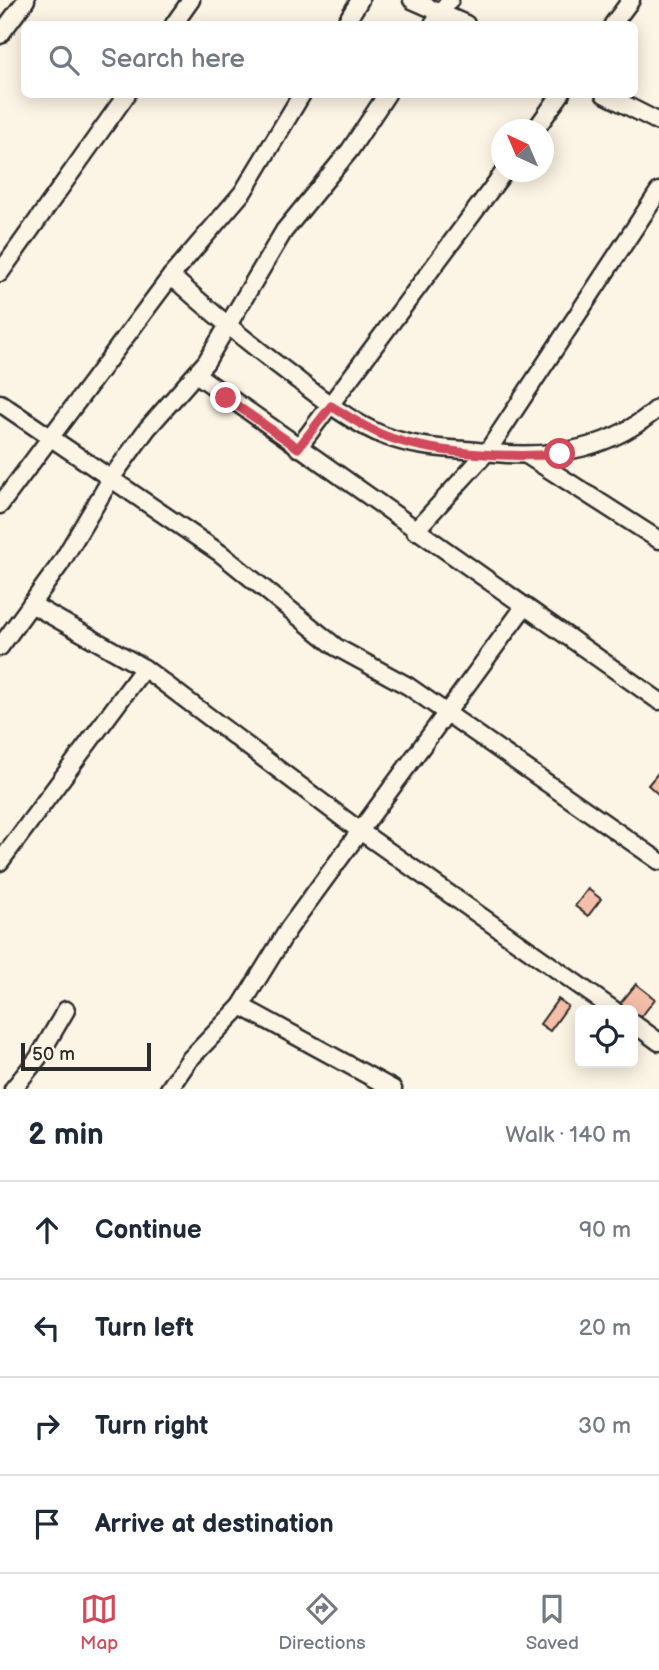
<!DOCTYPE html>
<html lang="en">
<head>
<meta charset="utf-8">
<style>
  :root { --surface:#fff; --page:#f6f6f7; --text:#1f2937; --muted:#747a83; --line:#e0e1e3; --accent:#d1495b }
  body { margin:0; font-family:"Balsamiq Sans",sans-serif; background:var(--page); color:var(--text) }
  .controls { position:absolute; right:21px; bottom:21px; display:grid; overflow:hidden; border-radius:10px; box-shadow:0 4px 18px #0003 }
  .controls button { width:63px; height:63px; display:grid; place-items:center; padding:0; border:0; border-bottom:2px solid var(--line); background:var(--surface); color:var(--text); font:35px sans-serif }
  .compass { position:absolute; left:491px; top:119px; width:63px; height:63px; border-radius:50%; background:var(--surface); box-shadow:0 4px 18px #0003; rotate:316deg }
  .scale { position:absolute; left:21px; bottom:18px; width:130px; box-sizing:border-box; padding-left:7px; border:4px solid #2b2b2b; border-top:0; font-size:19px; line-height:24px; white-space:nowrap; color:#2b2b2b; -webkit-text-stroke:5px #fcf5e5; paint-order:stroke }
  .stop { position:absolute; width:21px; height:21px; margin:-16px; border:5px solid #d1495b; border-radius:50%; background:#fff }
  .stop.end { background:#d1495b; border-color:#fff; box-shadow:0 2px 7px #0008 }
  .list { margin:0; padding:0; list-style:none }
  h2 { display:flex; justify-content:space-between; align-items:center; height:91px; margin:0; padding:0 28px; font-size:30px }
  h2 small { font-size:23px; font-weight:400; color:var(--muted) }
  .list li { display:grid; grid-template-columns:46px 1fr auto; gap:21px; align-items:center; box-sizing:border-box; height:98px; padding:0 28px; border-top:2px solid var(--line) }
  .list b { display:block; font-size:26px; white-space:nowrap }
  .list em { font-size:23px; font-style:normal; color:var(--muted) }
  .icon { flex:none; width:38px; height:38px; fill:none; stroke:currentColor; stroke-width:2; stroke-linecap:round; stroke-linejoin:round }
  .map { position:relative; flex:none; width:659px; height:1089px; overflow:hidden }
  .search { position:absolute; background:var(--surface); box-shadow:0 4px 18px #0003; left:21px; right:21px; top:21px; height:77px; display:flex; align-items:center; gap:18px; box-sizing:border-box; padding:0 24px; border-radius:10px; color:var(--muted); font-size:26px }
  .sheet { height:483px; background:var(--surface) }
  nav { display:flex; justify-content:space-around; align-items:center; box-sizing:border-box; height:98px; border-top:2px solid var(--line); background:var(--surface); font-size:19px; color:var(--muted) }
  nav a { display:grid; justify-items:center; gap:4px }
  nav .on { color:var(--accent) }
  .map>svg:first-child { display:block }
</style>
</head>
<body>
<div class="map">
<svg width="659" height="1089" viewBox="0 0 659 1089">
  <rect width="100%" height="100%" fill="#fcf5e5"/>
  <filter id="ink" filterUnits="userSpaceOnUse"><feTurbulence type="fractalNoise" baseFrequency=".0143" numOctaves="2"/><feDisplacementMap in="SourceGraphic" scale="14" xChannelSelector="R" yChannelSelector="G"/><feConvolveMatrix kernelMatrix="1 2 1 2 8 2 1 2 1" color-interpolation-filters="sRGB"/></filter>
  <g filter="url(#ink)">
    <g fill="#f5bea8" stroke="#2b2b2b" stroke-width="2">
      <polygon points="658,773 659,773 659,795 648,785"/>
      <polygon points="588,889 601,899 588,916 575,906"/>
      <polygon points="636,984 655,999 639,1020 633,1016 633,1010 626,1010 619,1005"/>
      <polygon points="558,999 568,1006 550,1031 540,1024"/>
    </g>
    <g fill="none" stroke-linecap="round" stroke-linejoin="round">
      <g stroke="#2b2b2b" stroke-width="21">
        <g id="minor">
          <polyline points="412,0 466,24"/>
          <polyline points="174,24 191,0"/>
          <polyline points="345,24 360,0"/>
          <polyline points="433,24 450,0"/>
          <polyline points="613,24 631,0"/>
          <polyline points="0,35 26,0"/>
          <polyline points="604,94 659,122"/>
          <polyline points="535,130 561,94"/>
          <polyline points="0,273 127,94"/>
          <path d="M171,276C211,312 252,346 295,378C322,399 352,423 385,436C422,450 456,448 495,453C554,459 614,448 659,407"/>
          <polyline points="196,374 659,701"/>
          <polyline points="0,403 220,553 336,647 408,686 659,861"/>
          <polyline points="298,448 504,172"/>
          <polyline points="528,456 659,540"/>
          <polyline points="0,505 171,276 243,192 302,94"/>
          <polyline points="415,531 487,452 659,191"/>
          <polyline points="31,604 144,668"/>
          <polyline points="0,647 61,563 112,477 147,429 206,362 284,231 350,150 387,94"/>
          <polyline points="0,862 144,668 360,831 614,1010"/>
          <polyline points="241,1006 393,1089"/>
          <polyline points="633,1023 659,1042"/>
          <polyline points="13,1089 38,1058 66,1010"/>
          <polyline points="169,1089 189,1060 241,1006 289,928 524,607"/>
        </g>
      </g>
      <use href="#minor" stroke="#fcf5e5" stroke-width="16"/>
    </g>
  </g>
  <g fill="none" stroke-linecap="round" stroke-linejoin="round" filter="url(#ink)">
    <path stroke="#d1495b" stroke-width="9" d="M226,398L298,448L331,406C348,416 365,428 383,435C429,454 511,458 560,454"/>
  </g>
</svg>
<div class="controls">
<button><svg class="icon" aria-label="locate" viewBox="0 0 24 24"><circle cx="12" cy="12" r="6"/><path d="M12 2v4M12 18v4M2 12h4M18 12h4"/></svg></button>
</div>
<svg class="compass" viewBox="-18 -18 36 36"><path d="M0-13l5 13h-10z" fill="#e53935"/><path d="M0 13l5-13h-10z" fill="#747a83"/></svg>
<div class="scale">50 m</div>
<div class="stop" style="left:560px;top:454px"></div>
<div class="stop end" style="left:226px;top:398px"></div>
<div class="search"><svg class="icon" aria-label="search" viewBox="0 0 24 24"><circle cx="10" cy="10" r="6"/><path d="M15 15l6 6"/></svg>Search here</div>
</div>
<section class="sheet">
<h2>2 min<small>Walk · 140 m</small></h2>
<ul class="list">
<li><svg class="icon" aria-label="ahead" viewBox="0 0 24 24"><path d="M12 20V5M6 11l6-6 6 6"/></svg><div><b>Continue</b></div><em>90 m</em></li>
<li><svg class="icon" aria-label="left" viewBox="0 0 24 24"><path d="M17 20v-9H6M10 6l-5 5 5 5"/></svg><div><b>Turn left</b></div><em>20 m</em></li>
<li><svg class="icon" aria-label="right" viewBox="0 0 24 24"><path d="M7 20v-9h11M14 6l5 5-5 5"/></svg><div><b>Turn right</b></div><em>30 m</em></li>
<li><svg class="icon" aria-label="arrive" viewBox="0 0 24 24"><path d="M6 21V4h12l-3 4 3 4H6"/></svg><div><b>Arrive at destination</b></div></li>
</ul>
</section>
<nav>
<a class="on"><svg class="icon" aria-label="map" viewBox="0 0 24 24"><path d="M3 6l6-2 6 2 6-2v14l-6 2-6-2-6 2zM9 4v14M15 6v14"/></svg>Map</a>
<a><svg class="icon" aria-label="directions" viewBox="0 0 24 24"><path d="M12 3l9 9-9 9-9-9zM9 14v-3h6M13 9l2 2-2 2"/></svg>Directions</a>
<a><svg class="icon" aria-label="saved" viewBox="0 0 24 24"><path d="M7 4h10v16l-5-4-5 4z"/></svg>Saved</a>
</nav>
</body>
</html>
